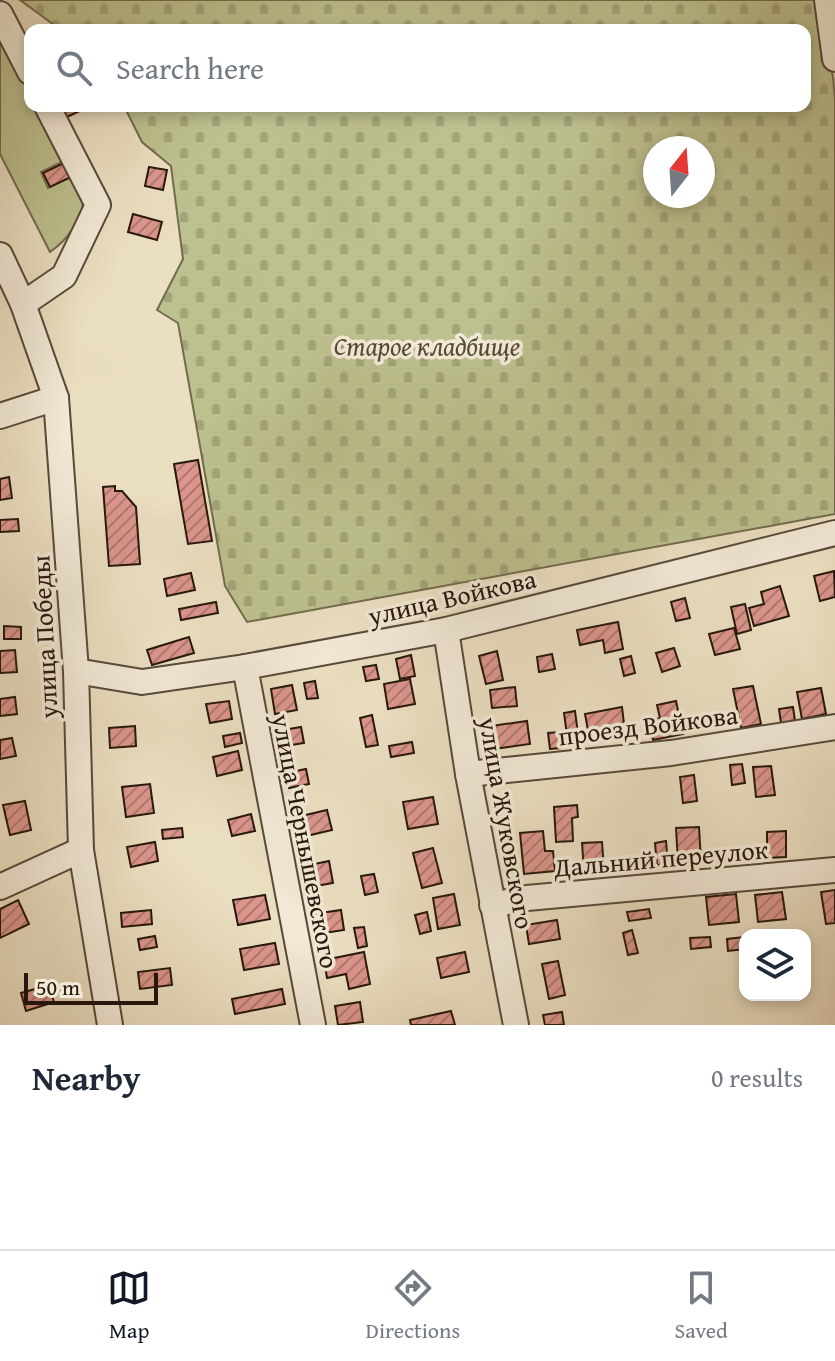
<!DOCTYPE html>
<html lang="en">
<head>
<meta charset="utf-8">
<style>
  :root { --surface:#fff; --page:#f6f6f7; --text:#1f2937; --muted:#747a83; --line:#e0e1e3; --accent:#111827 }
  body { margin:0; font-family:"Gentium Book Plus",serif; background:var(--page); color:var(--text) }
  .controls { position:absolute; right:24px; bottom:24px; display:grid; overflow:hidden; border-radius:16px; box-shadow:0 4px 12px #0003 }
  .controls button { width:72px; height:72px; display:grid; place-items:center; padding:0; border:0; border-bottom:2px solid var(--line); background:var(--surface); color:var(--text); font:40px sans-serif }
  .compass { position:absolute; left:643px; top:136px; width:72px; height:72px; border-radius:50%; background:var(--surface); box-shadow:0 4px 12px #0003; rotate:17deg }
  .scale { position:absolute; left:24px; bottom:20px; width:134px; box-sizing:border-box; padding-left:8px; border:4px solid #27170c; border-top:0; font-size:22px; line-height:28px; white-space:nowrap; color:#27170c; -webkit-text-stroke:6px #f2ead7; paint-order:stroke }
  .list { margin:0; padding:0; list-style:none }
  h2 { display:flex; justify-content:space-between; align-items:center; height:104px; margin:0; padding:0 32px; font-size:34px }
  h2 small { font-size:26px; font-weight:400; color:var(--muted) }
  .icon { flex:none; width:44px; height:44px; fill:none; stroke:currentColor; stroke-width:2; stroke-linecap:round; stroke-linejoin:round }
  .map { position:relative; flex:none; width:835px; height:1025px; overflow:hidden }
  .search { position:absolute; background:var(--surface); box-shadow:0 4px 12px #0003; left:24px; right:24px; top:24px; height:88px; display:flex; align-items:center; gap:20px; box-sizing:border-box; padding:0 28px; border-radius:16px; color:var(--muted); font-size:30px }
  .sheet { height:224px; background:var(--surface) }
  nav { display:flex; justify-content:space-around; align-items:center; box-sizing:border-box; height:112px; border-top:2px solid var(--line); background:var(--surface); font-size:22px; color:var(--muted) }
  nav a { display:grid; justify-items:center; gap:4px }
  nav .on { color:var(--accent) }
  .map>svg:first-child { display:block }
</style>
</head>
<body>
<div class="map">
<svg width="835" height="1025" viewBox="0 0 835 1025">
  <defs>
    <pattern id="cemetery-stones" width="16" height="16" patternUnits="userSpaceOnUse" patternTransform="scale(2)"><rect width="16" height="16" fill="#bdc08f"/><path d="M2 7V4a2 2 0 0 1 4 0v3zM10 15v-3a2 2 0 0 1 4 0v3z" fill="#a2a47a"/></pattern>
    <pattern id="building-hatch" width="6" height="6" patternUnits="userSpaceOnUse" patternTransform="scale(2)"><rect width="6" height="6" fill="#dc968d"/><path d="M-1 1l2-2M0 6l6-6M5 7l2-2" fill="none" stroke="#b27972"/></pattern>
  </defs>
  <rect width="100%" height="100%" fill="#ebdfc2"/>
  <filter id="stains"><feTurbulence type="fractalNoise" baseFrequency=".0025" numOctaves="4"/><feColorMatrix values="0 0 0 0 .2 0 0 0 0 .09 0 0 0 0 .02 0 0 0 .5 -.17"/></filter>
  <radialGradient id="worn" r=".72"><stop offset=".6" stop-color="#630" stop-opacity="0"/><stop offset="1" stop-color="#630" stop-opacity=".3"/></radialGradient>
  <path fill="#bdc08f" stroke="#726c4e" stroke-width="2" d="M0,22L30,81V106H43L68,159L41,172L48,188L75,175C78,183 83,193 83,202C81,222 66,241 50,252L0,154Z"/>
  <path fill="url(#cemetery-stones)" stroke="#726c4e" stroke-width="2" fill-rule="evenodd" d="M20,0H817L833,77L835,99V514L247,622L225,586L178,323L157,310L183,259L171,166L142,142L124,106H805V30H61ZM655,148H703V196H655Z"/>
  <g fill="url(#building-hatch)" stroke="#27170c" stroke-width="2">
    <polygon points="56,106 90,106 63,119"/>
    <polygon points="68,161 75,175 50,187 43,173"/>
    <polygon points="149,167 167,170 163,190 145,186"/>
    <polygon points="133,214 162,222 157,240 128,232"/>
    <polygon points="198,460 212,541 188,544 174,464"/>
    <polygon points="9,477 12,498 0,500 0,479"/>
    <polygon points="115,486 115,491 122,491 136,507 140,564 109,566 103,487"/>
    <polygon points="18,519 19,531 0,532 0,520"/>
    <polygon points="834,571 835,597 820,601 814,576"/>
    <polygon points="191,573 195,590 167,596 164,579"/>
    <polygon points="780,586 789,616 754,626 749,608 764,604 761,592"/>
    <polygon points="685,598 690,618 676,621 671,602"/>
    <polygon points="216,602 218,613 181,620 179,609"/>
    <polygon points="745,604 751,630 737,634 731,607"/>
    <polygon points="618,622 623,649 605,653 603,640 580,645 577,630"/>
    <polygon points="4,626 21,627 21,639 4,639"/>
    <polygon points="734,628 740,649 715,655 709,634"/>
    <polygon points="189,637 194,653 152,665 147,650"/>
    <polygon points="674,648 680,666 662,672 656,653"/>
    <polygon points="15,650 17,672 0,673 0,651"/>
    <polygon points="497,651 503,680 486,684 479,656"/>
    <polygon points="552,654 555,669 539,672 537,657"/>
    <polygon points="411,655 415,676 400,679 396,659"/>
    <polygon points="631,656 635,673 624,676 620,659"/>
    <polygon points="376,665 379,679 366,681 363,667"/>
    <polygon points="410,679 415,704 388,709 384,684"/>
    <polygon points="315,681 318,698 307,699 304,683"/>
    <polygon points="292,685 297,710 275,714 271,689"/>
    <polygon points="753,686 761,724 741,728 733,689"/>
    <polygon points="515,687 517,706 492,708 490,690"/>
    <polygon points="821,688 826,714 802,719 797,692"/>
    <polygon points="15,697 17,714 0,716 0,699"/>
    <polygon points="229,701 232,719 210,723 206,704"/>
    <polygon points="676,701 683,734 653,740 649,721 660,718 657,705"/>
    <polygon points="622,707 624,724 618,726 619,736 590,741 585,714"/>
    <polygon points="793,707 795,721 781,723 779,709"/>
    <polygon points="575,711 578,734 567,735 564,713"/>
    <polygon points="372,715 378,745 366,747 360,718"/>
    <polygon points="527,721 530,744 494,749 491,726"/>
    <polygon points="135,726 136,746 110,748 109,728"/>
    <polygon points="301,727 304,743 279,747 277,731"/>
    <polygon points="559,732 561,748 550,749 548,733"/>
    <polygon points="240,733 242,743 225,747 223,736"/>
    <polygon points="12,738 16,756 0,759 0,740"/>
    <polygon points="412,742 414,753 391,757 389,746"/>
    <polygon points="238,751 242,770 217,776 213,757"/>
    <polygon points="742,764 745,783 732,785 730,765"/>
    <polygon points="771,766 775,795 756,797 753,767"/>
    <polygon points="306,769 309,784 289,788 286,773"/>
    <polygon points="694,775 697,801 683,803 680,777"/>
    <polygon points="150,784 154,813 126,817 122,787"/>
    <polygon points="433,797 438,824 408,829 403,802"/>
    <polygon points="25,801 31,830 10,835 3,805"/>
    <polygon points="577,805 578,817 572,818 573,841 556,842 554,807"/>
    <polygon points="327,810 332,830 302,837 297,817"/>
    <polygon points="251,814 255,831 232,836 228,820"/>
    <polygon points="699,827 701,861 678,862 676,828"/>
    <polygon points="182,828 183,837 163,839 162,830"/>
    <polygon points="543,831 545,851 553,851 555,871 524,874 520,833"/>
    <polygon points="786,831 786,857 767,858 767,832"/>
    <polygon points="666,841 668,865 657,865 655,843"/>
    <polygon points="155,842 158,861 131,867 127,847"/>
    <polygon points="602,842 604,869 584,871 582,843"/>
    <polygon points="433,848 442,883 422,888 413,853"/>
    <polygon points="329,861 333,883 310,887 305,866"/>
    <polygon points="374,874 378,892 365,895 361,876"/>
    <polygon points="835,890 835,923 826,924 821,892"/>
    <polygon points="782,892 786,919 758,922 755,895"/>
    <polygon points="454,894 460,925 438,929 433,898"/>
    <polygon points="736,894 739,922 709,925 706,897"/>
    <polygon points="265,895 270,919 238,925 233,900"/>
    <polygon points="18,900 29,924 0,938 0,909"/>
    <polygon points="649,909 651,918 629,921 627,912"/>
    <polygon points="151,910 152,924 122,927 121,913"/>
    <polygon points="341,910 344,930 317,934 314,914"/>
    <polygon points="427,912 431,931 420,934 415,915"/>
    <polygon points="557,920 560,939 529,944 526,925"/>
    <polygon points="364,927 367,946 358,948 354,928"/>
    <polygon points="632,930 638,953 628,955 623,933"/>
    <polygon points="155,936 157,947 140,950 138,939"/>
    <polygon points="710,937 711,947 691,949 690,938"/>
    <polygon points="744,937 745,949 728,951 727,939"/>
    <polygon points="275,943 279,964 244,970 240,949"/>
    <polygon points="364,952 370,984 349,989 346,974 327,978 324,960"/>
    <polygon points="465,952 469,972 441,978 437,958"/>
    <polygon points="558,961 565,995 549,999 542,964"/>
    <polygon points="170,968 172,985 140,989 138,972"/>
    <polygon points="49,985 54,1002 26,1011 21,993"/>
    <polygon points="282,989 285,1004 235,1014 232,999"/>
    <polygon points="360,1002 363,1022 338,1025 335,1006"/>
    <polygon points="451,1011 455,1025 411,1025 410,1020"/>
    <polygon points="562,1012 564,1025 545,1025 543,1015"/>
  </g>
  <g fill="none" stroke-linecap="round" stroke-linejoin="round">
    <g stroke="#58493a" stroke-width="28">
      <g id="minor">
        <polyline points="827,0 835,59"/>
        <polyline points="0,14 30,72"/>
        <polyline points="0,255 23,304 56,398 76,671 81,850 110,1025"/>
        <polyline points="23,304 64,276 98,205 47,106"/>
        <polyline points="0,416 56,398"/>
        <polyline points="446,630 468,774 516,1025"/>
        <polyline points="245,667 313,1025"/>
        <polyline points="76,671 142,682 245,667 446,630 835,533"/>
        <polyline points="468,774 671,753 835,727"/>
        <polyline points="0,887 81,850"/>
        <polyline points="492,905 527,898 835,870"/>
      </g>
    </g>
    <use href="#minor" stroke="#f2ead7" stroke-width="24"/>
  </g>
  <g text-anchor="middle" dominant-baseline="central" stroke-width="7" stroke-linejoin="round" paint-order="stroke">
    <g font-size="26" font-style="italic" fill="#544a33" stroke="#f2ead7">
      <text x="427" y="345">Старое кладбище</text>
    </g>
    <g font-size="26" fill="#27170c" stroke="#f2ead7">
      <text transform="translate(452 597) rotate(-13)">улица Войкова</text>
      <text transform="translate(44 637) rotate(-93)">улица Победы</text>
      <text transform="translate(648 725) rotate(-7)">проезд Войкова</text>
      <text transform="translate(507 823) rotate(80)">улица Жуковского</text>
      <text transform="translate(306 841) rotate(79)">улица Чернышевского</text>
      <text transform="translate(661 858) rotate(-5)">Дальний переулок</text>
    </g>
  </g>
  <rect width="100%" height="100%" filter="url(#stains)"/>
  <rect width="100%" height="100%" fill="url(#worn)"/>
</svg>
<div class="controls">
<button><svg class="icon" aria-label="layers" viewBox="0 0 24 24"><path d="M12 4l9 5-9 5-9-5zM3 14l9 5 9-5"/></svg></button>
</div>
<svg class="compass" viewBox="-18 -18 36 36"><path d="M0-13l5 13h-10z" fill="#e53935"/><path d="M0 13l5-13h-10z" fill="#747a83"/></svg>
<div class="scale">50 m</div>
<div class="search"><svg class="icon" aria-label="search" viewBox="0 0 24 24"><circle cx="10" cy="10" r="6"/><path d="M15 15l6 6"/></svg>Search here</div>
</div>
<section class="sheet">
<h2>Nearby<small>0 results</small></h2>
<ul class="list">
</ul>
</section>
<nav>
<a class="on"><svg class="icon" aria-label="map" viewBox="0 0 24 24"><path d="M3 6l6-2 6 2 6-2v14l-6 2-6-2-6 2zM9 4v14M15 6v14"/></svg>Map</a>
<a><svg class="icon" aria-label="directions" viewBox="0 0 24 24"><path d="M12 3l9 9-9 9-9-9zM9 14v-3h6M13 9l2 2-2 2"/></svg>Directions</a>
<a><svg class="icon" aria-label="saved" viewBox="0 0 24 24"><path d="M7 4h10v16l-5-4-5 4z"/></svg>Saved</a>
</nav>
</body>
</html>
